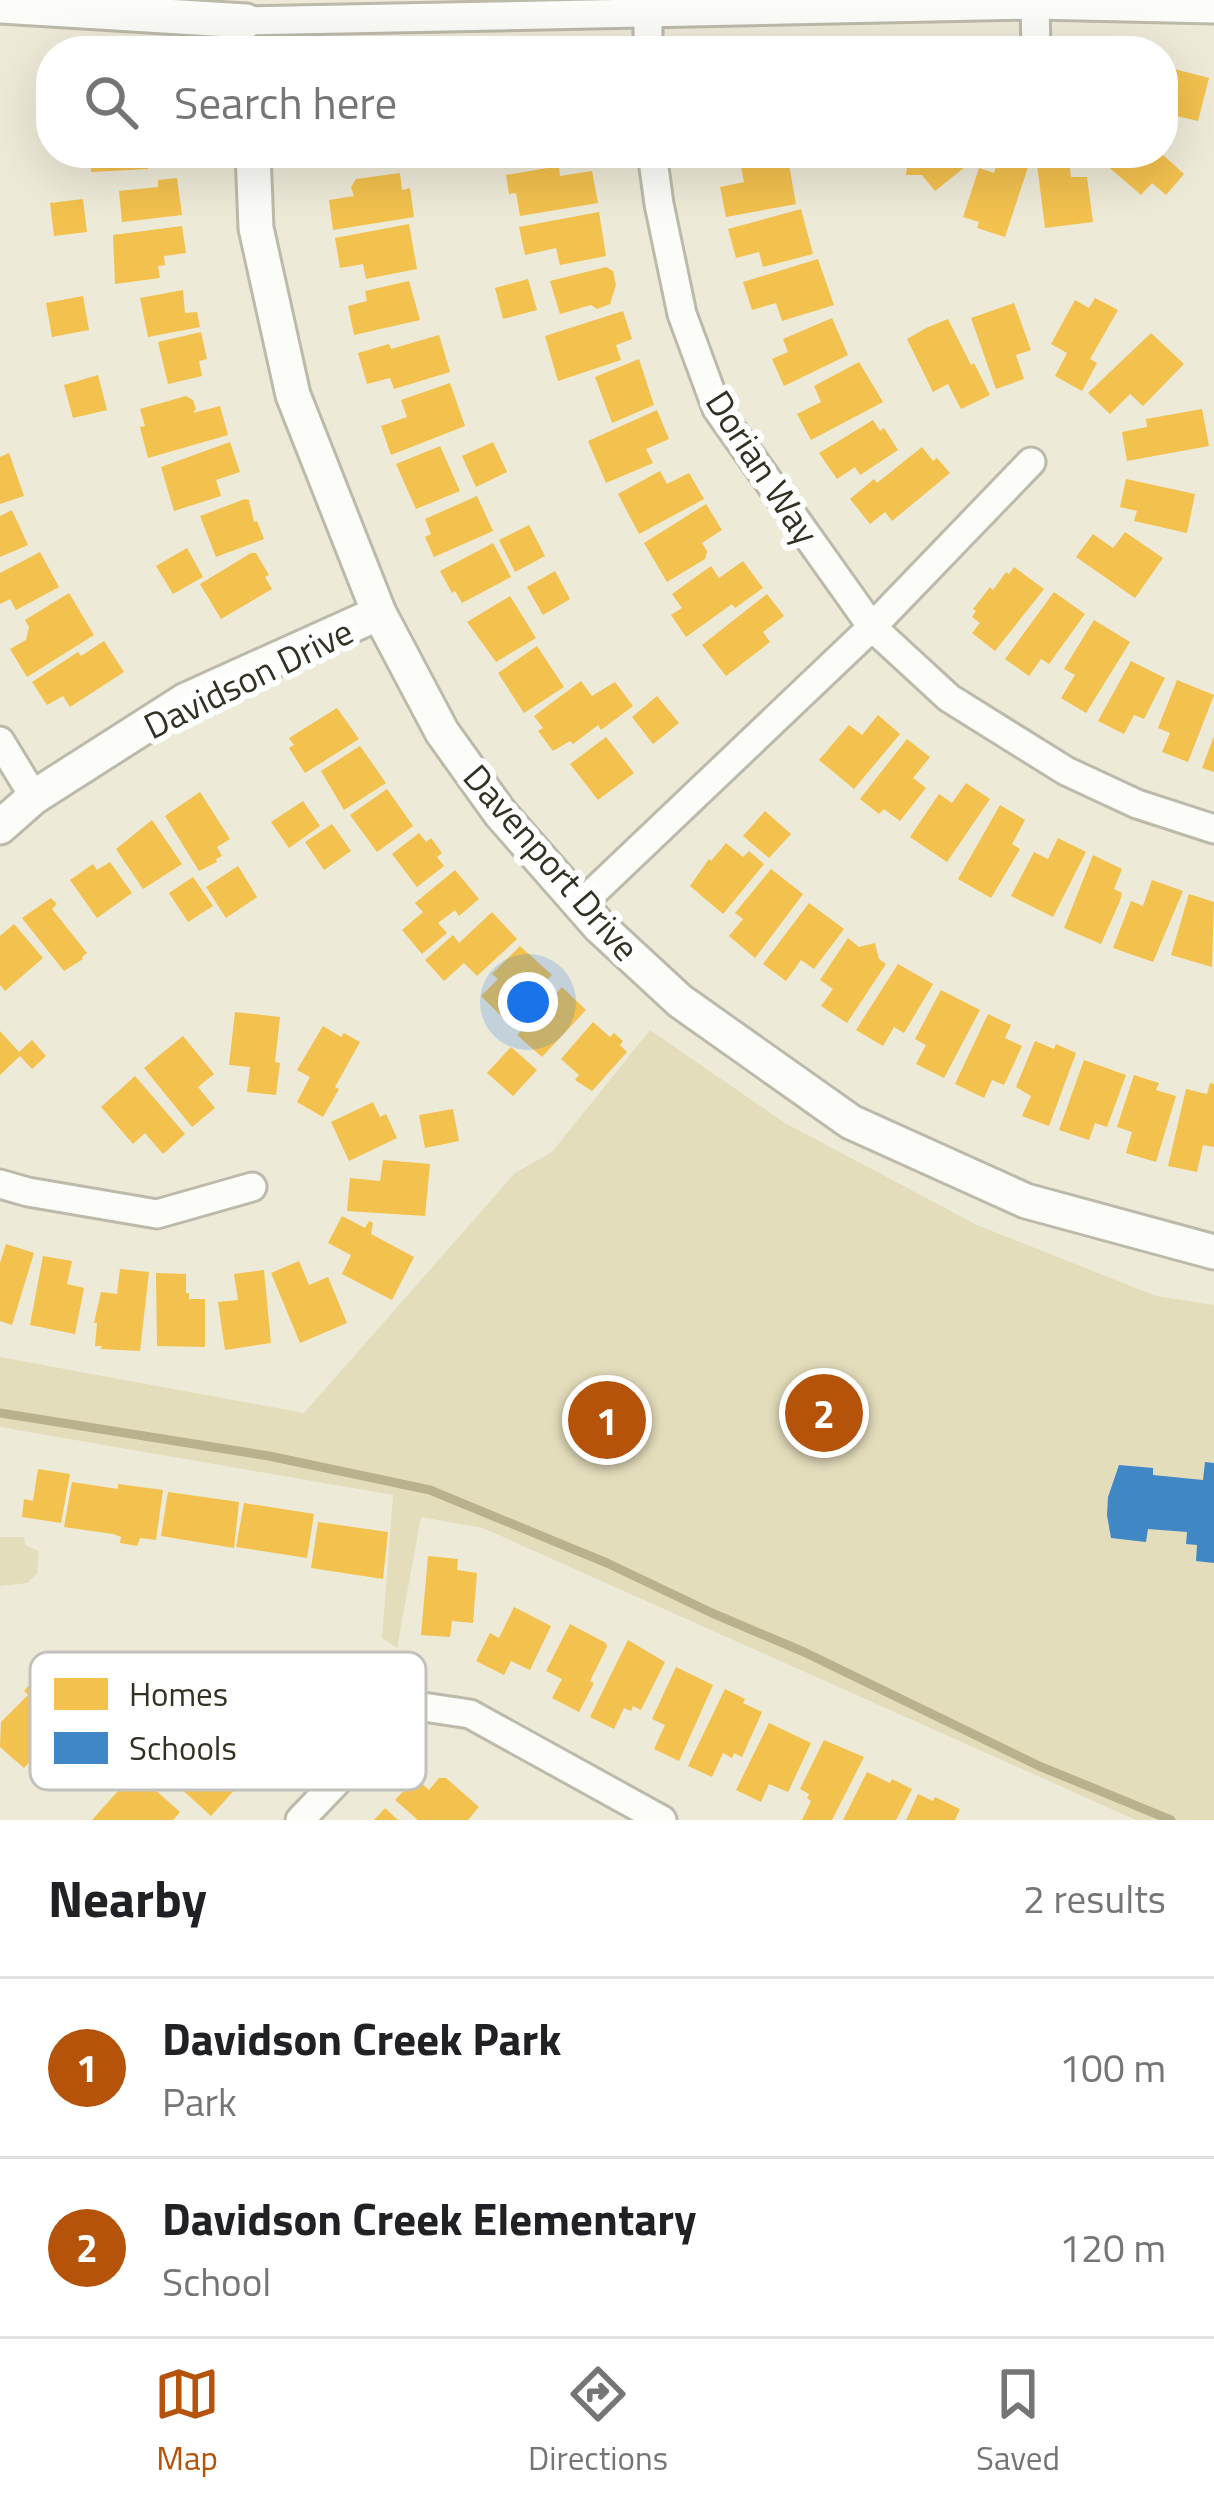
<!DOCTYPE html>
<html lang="en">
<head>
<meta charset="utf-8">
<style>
  :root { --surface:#fff; --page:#f2f2f2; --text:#202124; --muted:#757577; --line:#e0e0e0; --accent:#b45309 }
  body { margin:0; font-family:"Titillium Web",sans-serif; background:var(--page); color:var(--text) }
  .you { position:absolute; left:528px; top:1002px; width:42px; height:42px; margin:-30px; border:9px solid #fff; border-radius:50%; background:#1a73e8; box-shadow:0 0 0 18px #1a73e833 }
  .badge { display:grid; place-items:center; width:78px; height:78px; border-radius:50%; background:var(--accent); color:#fff; font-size:39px; font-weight:700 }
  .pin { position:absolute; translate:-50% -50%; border:6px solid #fff; box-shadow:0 3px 12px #0006 }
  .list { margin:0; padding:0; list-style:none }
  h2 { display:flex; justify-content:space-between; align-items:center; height:156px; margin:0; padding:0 48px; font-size:51px }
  h2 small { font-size:39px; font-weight:400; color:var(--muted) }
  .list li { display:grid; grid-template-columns:78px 1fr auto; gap:36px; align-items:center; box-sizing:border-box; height:180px; padding:0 48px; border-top:3px solid var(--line) }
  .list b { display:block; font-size:45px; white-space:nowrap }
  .list p { margin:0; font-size:39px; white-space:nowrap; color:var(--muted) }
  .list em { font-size:39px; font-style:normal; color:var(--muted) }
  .icon { flex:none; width:66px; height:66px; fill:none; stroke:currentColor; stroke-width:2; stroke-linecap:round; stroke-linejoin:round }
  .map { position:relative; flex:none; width:1214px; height:1820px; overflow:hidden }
  .search { position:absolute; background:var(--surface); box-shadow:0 12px 48px #0002; left:36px; right:36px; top:36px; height:132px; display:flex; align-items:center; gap:30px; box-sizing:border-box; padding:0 42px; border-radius:48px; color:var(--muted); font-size:45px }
  .sheet { height:516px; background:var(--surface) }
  nav { display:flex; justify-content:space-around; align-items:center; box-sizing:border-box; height:168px; border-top:3px solid var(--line); background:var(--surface); font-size:33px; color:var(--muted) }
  nav a { display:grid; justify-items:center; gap:6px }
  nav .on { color:var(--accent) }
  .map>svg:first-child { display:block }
</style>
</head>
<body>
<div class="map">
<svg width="1214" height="1820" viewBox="0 0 1214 1820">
  <rect width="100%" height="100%" fill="#eeead8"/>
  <g fill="#e4ddbc">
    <polygon points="650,1030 785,1123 977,1225 1156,1296 1214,1305 1214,1820 1136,1820 483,1528 421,1517 397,1648 382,1638 393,1495 0,1427 0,1357 304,1413 515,1173 552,1152"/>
    <polygon points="0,1537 24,1537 25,1545 39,1551 37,1573 28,1583 0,1586"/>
  </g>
  <g fill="#f2c14e">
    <polygon points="1163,66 1209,78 1198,121 1163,113"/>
    <polygon points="90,153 175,153 175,160 151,161 148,162 148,169 91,172"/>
    <polygon points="346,153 389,153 390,164 346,166"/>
    <polygon points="511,153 534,153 535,158 512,160"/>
    <polygon points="909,153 962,153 970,163 935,191 922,175 906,175"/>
    <polygon points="1000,153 1016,153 1031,158 1005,237 977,228 979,222 963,217 979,168 994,173"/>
    <polygon points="1068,153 1071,177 1087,177 1093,222 1045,228 1036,156"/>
    <polygon points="1113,153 1161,153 1184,174 1166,195 1152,183 1141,195 1104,163"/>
    <polygon points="788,159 796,204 726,217 720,187 744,182 741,167"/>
    <polygon points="559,166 560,176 592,171 598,203 520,216 516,193 509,194 506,175"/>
    <polygon points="400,173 402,190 410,188 414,217 333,230 329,200 354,196 351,187 356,179"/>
    <polygon points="177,178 182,215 122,222 119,191 158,187 158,180"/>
    <polygon points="83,199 87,232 54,236 50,203"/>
    <polygon points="801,209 813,254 763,267 759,252 736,258 728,229"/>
    <polygon points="599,212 606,256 560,265 556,248 525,255 519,227"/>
    <polygon points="409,224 417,269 366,279 363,264 340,268 335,238"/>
    <polygon points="182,226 186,253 164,256 165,265 158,266 160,278 115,284 113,235"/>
    <polygon points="818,259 834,305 782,321 776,303 752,310 743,282"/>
    <polygon points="606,267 613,271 616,285 610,304 597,309 591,305 560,314 550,281"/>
    <polygon points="528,279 537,310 503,319 495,288"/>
    <polygon points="409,281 420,320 354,335 348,306 367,301 365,291"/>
    <polygon points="183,290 185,313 197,312 200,327 148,337 140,298"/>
    <polygon points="83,296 89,330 52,337 46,303"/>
    <polygon points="1095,298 1118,310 1090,359 1097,363 1082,391 1055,376 1067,353 1051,344 1075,300 1089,308"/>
    <polygon points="1014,303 1031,350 1016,355 1024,379 996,389 971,318"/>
    <polygon points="623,311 632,339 616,345 621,360 558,381 545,336"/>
    <polygon points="832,318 848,355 784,386 772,359 788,352 783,339"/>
    <polygon points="948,319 971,365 974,363 990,395 961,409 948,384 933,392 907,339 926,328"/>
    <polygon points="201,332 207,359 199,361 202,376 168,384 158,342"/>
    <polygon points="1151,333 1184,364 1143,406 1130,394 1110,414 1088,393"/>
    <polygon points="439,335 450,372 394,389 390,378 367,384 358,353 389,344 391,349"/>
    <polygon points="639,359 654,405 612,423 595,377"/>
    <polygon points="859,362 883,402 811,440 797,414 821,402 814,386"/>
    <polygon points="98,375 107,410 73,418 64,385"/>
    <polygon points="450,383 465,426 391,455 381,426 407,417 401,400"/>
    <polygon points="186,396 193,400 196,409 193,413 220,406 228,435 148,458 140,427 145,426 140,409"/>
    <polygon points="1202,409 1209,446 1127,461 1122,432 1147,427 1146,419"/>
    <polygon points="657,410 669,439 646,449 653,463 606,483 588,441"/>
    <polygon points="873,420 880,431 884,428 898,450 860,475 855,467 837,479 819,453"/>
    <polygon points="230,442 240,472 216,480 221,496 174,511 161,467"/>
    <polygon points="493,442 507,472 476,487 462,456"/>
    <polygon points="440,446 460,491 416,509 396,464"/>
    <polygon points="922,447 933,461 937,458 950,473 892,521 885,512 870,524 850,499 874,479 877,483"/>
    <polygon points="9,453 24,496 0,504 0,457"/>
    <polygon points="660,471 667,484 689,473 704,499 639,534 618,494"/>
    <polygon points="1126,479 1195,494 1187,533 1134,521 1137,511 1120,507"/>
    <polygon points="477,496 493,531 434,557 425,537 431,534 425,519"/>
    <polygon points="245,499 249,500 254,522 257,521 264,539 216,557 200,516"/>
    <polygon points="706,504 722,530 702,543 707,551 705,559 667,582 644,543"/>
    <polygon points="12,510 28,545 0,557 0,516"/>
    <polygon points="529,525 545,556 515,572 499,540"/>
    <polygon points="1125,532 1163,558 1135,598 1076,557 1093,534 1113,548"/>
    <polygon points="493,543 511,577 462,603 455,591 452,593 440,571"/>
    <polygon points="187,548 203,577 173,594 156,566"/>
    <polygon points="40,552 59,587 16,610 10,599 0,604 0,573"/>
    <polygon points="251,553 256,553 269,575 265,577 272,589 221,619 200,584"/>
    <polygon points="743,561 763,588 735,608 732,604 686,637 671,615 682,608 672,594 711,566 719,578"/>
    <polygon points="1014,567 1044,589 995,651 972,633 980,623 972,617 976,611 973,609 990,587 993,590 1006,572 1009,574"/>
    <polygon points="555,571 570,599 543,615 527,587"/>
    <polygon points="1054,592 1085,614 1049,664 1041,659 1029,676 1005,659"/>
    <polygon points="69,593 94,635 27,677 10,649 26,640 29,627 25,620"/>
    <polygon points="767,594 784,616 763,632 770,642 726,676 702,645"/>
    <polygon points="510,596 536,638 496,662 467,622"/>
    <polygon points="1094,620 1130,642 1086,713 1061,698 1075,675 1064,669"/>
    <polygon points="104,641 124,672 70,707 63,696 47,705 32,682 78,652 81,656"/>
    <polygon points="537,646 564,687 524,713 498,673"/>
    <polygon points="1131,661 1165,678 1144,719 1134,715 1124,734 1098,721"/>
    <polygon points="1177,680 1214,695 1188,762 1162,752 1170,733 1158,728"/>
    <polygon points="581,681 592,696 615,682 633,706 601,730 598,725 573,744 570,741 553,751 538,731 543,728 534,716"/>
    <polygon points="657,696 679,723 653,744 632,717"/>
    <polygon points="337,708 359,739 305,773 289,748 294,745 289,738"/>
    <polygon points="878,715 900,734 854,789 819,760 849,725 862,735"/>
    <polygon points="1214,736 1214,772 1202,768"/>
    <polygon points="606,737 634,773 598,800 570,764"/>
    <polygon points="907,739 930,757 913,778 926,788 900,821 884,809 879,814 860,799"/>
    <polygon points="360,746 386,783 344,810 321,771"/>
    <polygon points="966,783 990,799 947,862 910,837 939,794 952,803"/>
    <polygon points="387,789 413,826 377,852 350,815"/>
    <polygon points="200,792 230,839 217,847 222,856 216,859 217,862 199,871 165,816"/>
    <polygon points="303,801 320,826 289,848 271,822"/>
    <polygon points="1000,805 1025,820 1012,844 1020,849 991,898 958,879"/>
    <polygon points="765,811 791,834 769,858 743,836"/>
    <polygon points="152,820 182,864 143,889 116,849"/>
    <polygon points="332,824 351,851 324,870 305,842"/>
    <polygon points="419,833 426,842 431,838 442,853 437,857 444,866 417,887 392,854"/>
    <polygon points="1058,838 1086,852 1053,917 1011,896 1034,852 1048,859"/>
    <polygon points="726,843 743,857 749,851 764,864 723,914 690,886 709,859 711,861"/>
    <polygon points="1093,855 1122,869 1114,889 1122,893 1120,901 1101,944 1064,928"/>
    <polygon points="110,862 132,893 97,918 70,880 93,864 97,870"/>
    <polygon points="238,866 257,897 226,918 206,887"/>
    <polygon points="771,869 803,894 755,958 729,936 743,919 735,913"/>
    <polygon points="455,870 479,899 459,916 455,910 438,923 447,933 422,954 402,930 423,912 415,903"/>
    <polygon points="193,877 213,906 188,922 169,893"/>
    <polygon points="1152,880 1183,891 1153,962 1113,948 1131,901 1143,906"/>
    <polygon points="1189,894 1214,902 1212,967 1171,955"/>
    <polygon points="51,898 57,904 52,909 87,953 82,957 83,959 64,971 22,918"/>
    <polygon points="809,903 844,929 814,969 801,960 786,981 763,964"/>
    <polygon points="492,912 517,939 477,976 464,963 444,981 425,960 453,935 459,943"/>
    <polygon points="14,924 43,958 5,991 0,985 0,936"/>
    <polygon points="848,938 859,947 875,943 879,959 886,964 847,1023 821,1006 833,989 820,980"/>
    <polygon points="520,946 552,975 506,1021 481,996 498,979 492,974"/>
    <polygon points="898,964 933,984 904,1033 894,1027 883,1046 856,1030"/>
    <polygon points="562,987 586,1010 542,1057 517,1035 539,1012 535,1009 549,995 552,998"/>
    <polygon points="941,990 980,1010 944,1078 916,1064 926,1045 915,1039"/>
    <polygon points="235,1012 280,1017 275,1062 280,1063 276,1095 247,1092 250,1067 229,1065"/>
    <polygon points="988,1014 1011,1025 1005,1038 1022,1046 1004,1085 992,1080 984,1098 955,1084"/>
    <polygon points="593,1022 610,1037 614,1033 623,1041 620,1045 627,1052 592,1091 575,1080 579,1075 561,1059"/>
    <polygon points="323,1026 341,1037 344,1033 360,1042 335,1087 339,1089 323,1117 297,1102 310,1077 297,1070"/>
    <polygon points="0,1031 19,1052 32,1040 46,1056 32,1069 20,1056 0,1075"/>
    <polygon points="183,1036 214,1074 198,1087 215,1108 192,1127 144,1068"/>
    <polygon points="1035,1041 1054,1049 1056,1044 1076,1053 1049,1126 1022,1116 1031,1096 1016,1087"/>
    <polygon points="511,1047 537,1070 513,1096 487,1073"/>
    <polygon points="1084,1060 1126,1075 1107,1127 1095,1123 1089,1140 1059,1130"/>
    <polygon points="1134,1075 1159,1083 1156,1090 1176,1096 1156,1162 1126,1153 1132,1132 1117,1127"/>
    <polygon points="135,1076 185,1134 163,1154 145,1133 133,1144 101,1107"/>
    <polygon points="1210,1083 1214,1084 1214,1147 1203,1145 1197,1172 1168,1166 1186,1089 1207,1094"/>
    <polygon points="373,1102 380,1117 386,1114 397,1138 349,1161 331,1122"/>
    <polygon points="453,1109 459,1141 425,1148 419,1115"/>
    <polygon points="383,1160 430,1164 425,1216 347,1211 350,1178 380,1181"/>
    <polygon points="342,1216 365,1228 369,1221 373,1223 371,1234 414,1257 392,1300 342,1274 351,1255 328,1243"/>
    <polygon points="6,1244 34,1253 12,1325 0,1321 0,1263"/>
    <polygon points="43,1256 72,1261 67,1284 84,1288 75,1334 30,1325"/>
    <polygon points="299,1261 309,1285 328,1277 347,1323 300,1343 271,1273"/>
    <polygon points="120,1269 149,1272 140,1351 101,1349 102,1346 95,1346 97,1323 94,1323 101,1292 117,1294"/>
    <polygon points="264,1270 271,1343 225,1350 218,1302 238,1300 234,1274"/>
    <polygon points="156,1273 186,1274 186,1293 189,1293 189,1299 205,1299 205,1347 157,1346"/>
    <polygon points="38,1469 70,1474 61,1523 22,1517 24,1499 33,1501"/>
    <polygon points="72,1482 118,1489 118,1484 163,1490 156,1540 140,1538 137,1546 120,1543 121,1537 113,1534 64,1527"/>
    <polygon points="168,1492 239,1502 234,1548 161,1536"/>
    <polygon points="244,1503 314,1514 307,1558 236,1547"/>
    <polygon points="318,1522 388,1532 383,1579 311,1568"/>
    <polygon points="428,1556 458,1559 457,1570 477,1573 473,1623 452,1621 450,1637 421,1635"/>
    <polygon points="514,1607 551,1626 530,1670 511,1661 504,1675 476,1661 490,1633 499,1638"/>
    <polygon points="570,1624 606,1643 607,1647 590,1681 594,1683 579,1712 552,1698 562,1679 546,1671"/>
    <polygon points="628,1640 665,1662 641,1710 633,1706 631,1711 624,1708 614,1729 590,1717"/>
    <polygon points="676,1667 713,1685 679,1761 654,1749 665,1725 652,1719"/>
    <polygon points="40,1673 82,1711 45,1751 42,1748 24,1768 0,1747 1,1722 28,1695 24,1691"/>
    <polygon points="725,1689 745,1699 743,1703 762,1712 742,1757 734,1753 732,1758 723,1753 712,1777 688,1766"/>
    <polygon points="769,1723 811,1743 788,1792 769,1784 761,1802 736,1790"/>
    <polygon points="225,1733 259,1763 211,1816 178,1786"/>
    <polygon points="824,1740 864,1757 832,1820 802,1820 811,1801 807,1798 809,1794 800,1789"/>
    <polygon points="135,1772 180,1812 173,1820 92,1820"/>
    <polygon points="867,1772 890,1783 892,1779 912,1789 896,1820 843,1820"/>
    <polygon points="416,1778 429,1790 439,1778 446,1778 479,1807 468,1820 418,1820 395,1800"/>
    <polygon points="918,1794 933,1801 935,1797 960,1809 955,1820 906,1820"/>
    <polygon points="385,1808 398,1820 374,1820"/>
  </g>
  <polygon fill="#3f88c5" points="1205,1462 1214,1463 1214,1563 1196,1561 1197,1545 1186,1544 1187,1532 1148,1529 1146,1542 1111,1538 1107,1515 1108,1497 1119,1465 1153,1468 1153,1475 1203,1480"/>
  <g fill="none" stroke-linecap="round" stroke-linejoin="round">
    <polyline stroke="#b9b18c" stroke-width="9" points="0,1413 269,1456 430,1490 607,1563 712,1613 804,1652 1039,1766 1171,1820"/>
    <g stroke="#bcbaab" stroke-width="33">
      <g id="minor">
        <polyline points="1035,5 1036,51"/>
        <polyline points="648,12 648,51"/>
        <polyline points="246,21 1035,5 1214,9"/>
        <polyline points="652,153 659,204 682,314 717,409 872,627 949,698 1066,771 1137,804 1214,829"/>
        <polyline points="0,741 34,797"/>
        <polyline points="581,904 872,627 1031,462"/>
        <polyline points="0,1184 28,1192 157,1214 252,1187"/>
        <polyline points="300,1820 410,1705 470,1714 662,1820"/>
      </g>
    </g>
    <g stroke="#bcbaab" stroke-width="39">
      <g id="tertiary">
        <polyline points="0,6 246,21"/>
        <polyline points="253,153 256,228 293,395 379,613 442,732 500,813 600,927 680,1001 851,1122 1026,1201 1214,1252"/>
        <polyline points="0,827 34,797 186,700 379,613"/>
      </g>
    </g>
    <use href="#minor" stroke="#fcfcf9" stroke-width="27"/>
    <use href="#tertiary" stroke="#fcfcf9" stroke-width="33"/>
  </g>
  <g text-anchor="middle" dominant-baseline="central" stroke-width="12" stroke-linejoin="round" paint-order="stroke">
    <g font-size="36" fill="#333024" stroke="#fff">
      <text transform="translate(763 467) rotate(57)">Dorian Way</text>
      <text transform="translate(248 678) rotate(-26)">Davidson Drive</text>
      <text transform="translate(552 862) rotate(49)">Davenport Drive</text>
    </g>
  </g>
  <rect x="30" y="1652" width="396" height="138" rx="18" fill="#fff" stroke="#c2c1bd" stroke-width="3"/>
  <rect x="54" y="1678" width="54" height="32" fill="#f2c14e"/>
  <rect x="54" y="1732" width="54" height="32" fill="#3f88c5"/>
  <g font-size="33" fill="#333024">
    <text x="129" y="1706">Homes</text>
    <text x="129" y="1760">Schools</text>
  </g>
</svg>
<div class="you"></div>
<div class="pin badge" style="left:607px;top:1420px">1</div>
<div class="pin badge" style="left:824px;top:1413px">2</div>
<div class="search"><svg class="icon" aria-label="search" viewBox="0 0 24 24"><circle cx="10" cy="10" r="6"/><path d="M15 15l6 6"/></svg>Search here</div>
</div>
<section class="sheet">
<h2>Nearby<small>2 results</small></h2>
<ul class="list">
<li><span class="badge">1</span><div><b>Davidson Creek Park</b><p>Park</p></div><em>100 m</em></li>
<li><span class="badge">2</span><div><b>Davidson Creek Elementary</b><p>School</p></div><em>120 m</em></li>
</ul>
</section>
<nav>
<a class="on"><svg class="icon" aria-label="map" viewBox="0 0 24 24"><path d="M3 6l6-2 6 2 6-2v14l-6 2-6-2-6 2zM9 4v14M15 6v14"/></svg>Map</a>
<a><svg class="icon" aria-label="directions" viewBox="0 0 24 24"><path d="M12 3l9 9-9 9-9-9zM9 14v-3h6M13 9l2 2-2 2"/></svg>Directions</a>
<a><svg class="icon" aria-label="saved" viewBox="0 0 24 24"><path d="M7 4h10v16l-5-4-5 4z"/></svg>Saved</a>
</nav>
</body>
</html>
